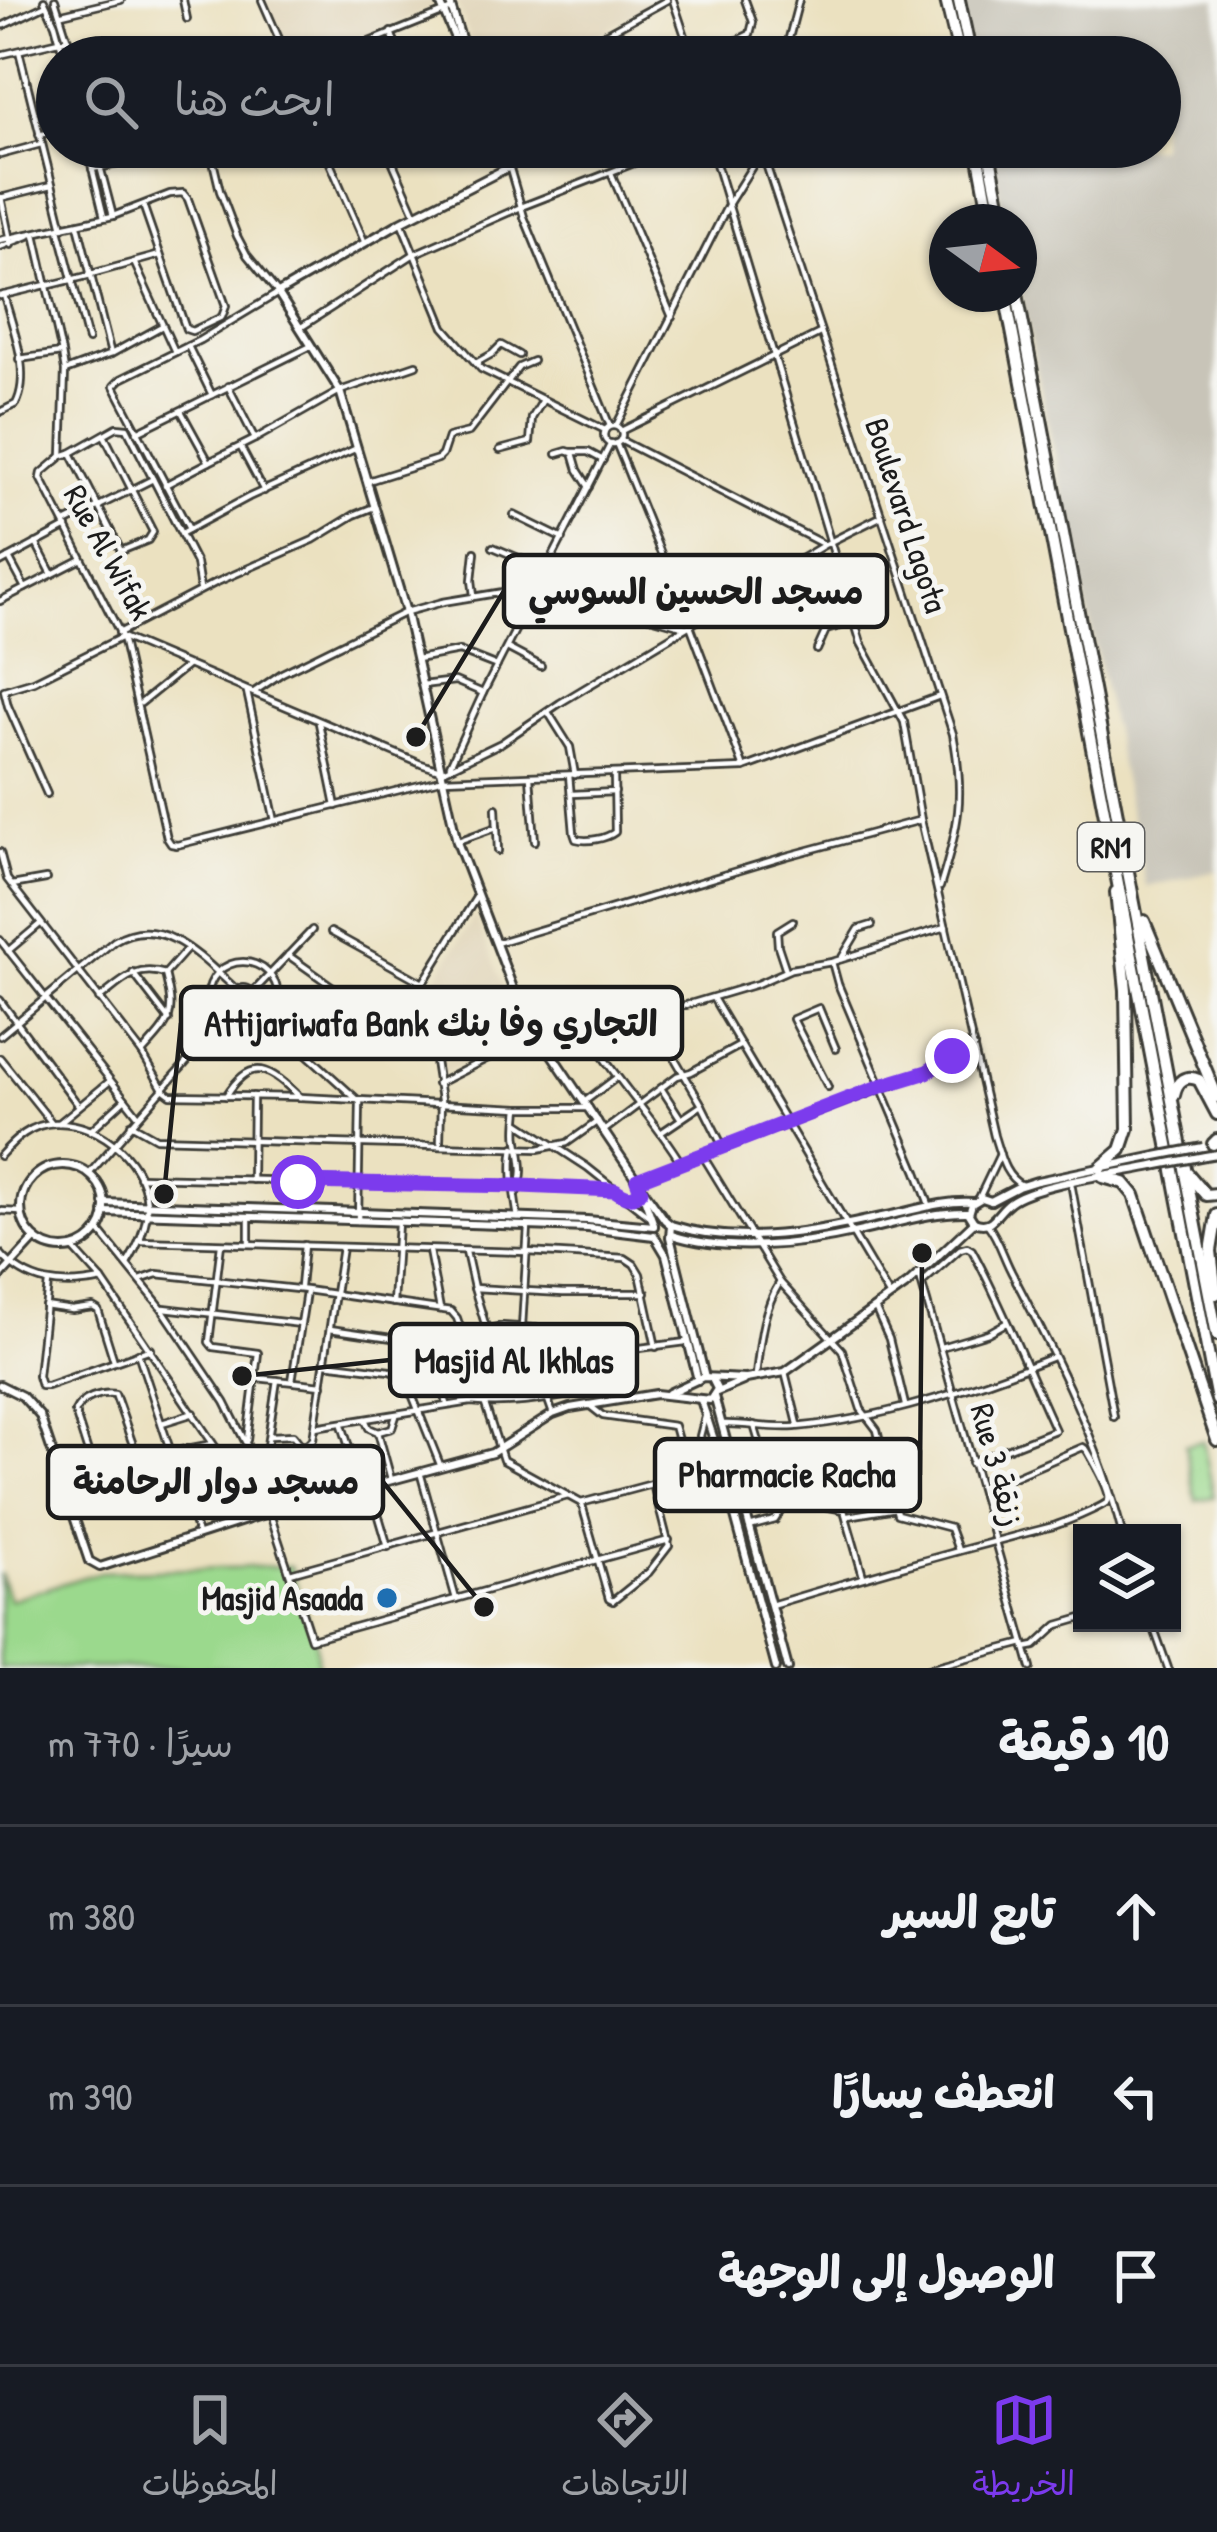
<!DOCTYPE html>
<html lang="ar">
<head>
<meta charset="utf-8">
<style>
  :root { --surface:#171b24; --page:#20242c; --text:#f1f3f6; --muted:#9ea1a6; --line:#363941; --accent:#7c3aed }
  body { margin:0; font-family:"Patrick Hand","Playpen Sans Arabic",sans-serif; background:var(--page); color:var(--text); direction:rtl }
  .controls { position:absolute; right:36px; bottom:36px; display:grid; overflow:hidden; border-radius:0px; box-shadow:0 3px 9px #0004 }
  .controls button { width:108px; height:108px; display:grid; place-items:center; padding:0; border:0; border-bottom:3px solid var(--line); background:var(--surface); color:var(--text); font:60px sans-serif }
  .compass { position:absolute; left:929px; top:204px; width:108px; height:108px; border-radius:50%; background:var(--surface); box-shadow:0 3px 9px #0004; rotate:105deg }
  .stop { position:absolute; width:36px; height:36px; margin:-27px; border:9px solid #7c3aed; border-radius:50%; background:#fff }
  .stop.end { background:#7c3aed; border-color:#fff; box-shadow:0 3px 12px #0008 }
  .list { margin:0; padding:0; list-style:none }
  h2 { display:flex; justify-content:space-between; align-items:center; height:156px; margin:0; padding:0 48px; font-size:51px }
  h2 small { font-size:39px; font-weight:400; color:var(--muted) }
  .list li { display:grid; grid-template-columns:78px 1fr auto; gap:36px; align-items:center; box-sizing:border-box; height:180px; padding:0 48px; border-top:3px solid var(--line) }
  .list b { display:block; font-size:45px; white-space:nowrap }
  .list em { font-size:39px; font-style:normal; color:var(--muted) }
  .icon { flex:none; width:66px; height:66px; fill:none; stroke:currentColor; stroke-width:2; stroke-linecap:round; stroke-linejoin:round }
  .map { position:relative; flex:none; width:1217px; height:1668px; overflow:hidden; direction:ltr }
  .search { position:absolute; background:var(--surface); box-shadow:0 3px 9px #0004; left:36px; right:36px; top:36px; height:132px; display:flex; align-items:center; gap:30px; box-sizing:border-box; padding:0 42px; border-radius:66px; color:var(--muted); font-size:45px }
  .sheet { height:696px; background:var(--surface) }
  nav { display:flex; justify-content:space-around; align-items:center; box-sizing:border-box; height:168px; border-top:3px solid var(--line); background:var(--surface); font-size:33px; color:var(--muted) }
  nav a { display:grid; justify-items:center; gap:6px }
  nav .on { color:var(--accent) }
  .map>svg:first-child { display:block }
</style>
</head>
<body>
<div class="map">
<svg width="1217" height="1668" viewBox="0 0 1217 1668">
  <rect width="100%" height="100%" fill="#f6f6f2"/>
  <filter id="ink" filterUnits="userSpaceOnUse"><feTurbulence type="fractalNoise" baseFrequency=".00833" numOctaves="2"/><feDisplacementMap in="SourceGraphic" scale="24" xChannelSelector="R" yChannelSelector="G"/><feConvolveMatrix kernelMatrix="1 2 1 2 8 2 1 2 1" color-interpolation-filters="sRGB"/></filter>
  <filter id="wash" filterUnits="userSpaceOnUse"><feTurbulence type="fractalNoise" baseFrequency=".004" numOctaves="4" result="noise"/><feDisplacementMap in="SourceGraphic" scale="48" xChannelSelector="R" yChannelSelector="G"/><feGaussianBlur stdDeviation="2.7" result="paint"/><feColorMatrix in="noise" values="0 0 0 0 0 0 0 0 0 0 0 0 0 0 0 0 0 1.4 0 .05"/><feComposite in="paint" operator="in"/></filter>
  <g filter="url(#wash)">
    <rect width="100%" height="100%" fill="#ebe1c0"/>
    <g fill="#dfd2b4">
      <polygon points="264,0 433,0 436,7 320,57 291,57"/>
      <polygon points="456,0 657,0 563,57 477,57"/>
      <polygon points="475,916 522,1033 441,1076 428,992"/>
    </g>
    <polygon fill="#c8c4b8" points="958,0 1217,0 1217,871 1146,887 1019,286 1019,222 1005,222 990,147 1160,147 1160,57 971,57"/>
    <g fill="#9bd98d" stroke="#5c7a54" stroke-width="3">
      <polygon points="1203,1441 1214,1497 1196,1500 1185,1445"/>
      <polygon points="290,1566 316,1643 318,1668 0,1668 0,1573 9,1600 100,1572"/>
    </g>
  </g>
  <g filter="url(#ink)">
    <g fill="none" stroke-linecap="round" stroke-linejoin="round">
      <g stroke="#3b3a35" stroke-width="10">
        <g id="street">
          <polyline points="44,0 55,24 64,57"/>
          <polyline points="55,0 73,57"/>
          <polyline points="183,0 187,19"/>
          <polyline points="262,0 287,57"/>
          <polyline points="673,0 692,57"/>
          <polyline points="62,14 121,0"/>
          <polyline points="0,27 46,5"/>
          <polyline points="391,32 400,57"/>
          <polyline points="603,35 667,0"/>
          <polyline points="19,51 63,228"/>
          <polyline points="0,55 68,39"/>
          <polyline points="75,57 131,45"/>
          <polyline points="332,57 452,9"/>
          <polyline points="703,57 750,34 753,22 745,0"/>
          <polyline points="784,57 799,0"/>
          <polyline points="39,135 57,130"/>
          <polyline points="87,147 104,217"/>
          <polyline points="95,147 113,216"/>
          <polyline points="139,147 142,161"/>
          <polyline points="323,147 365,243"/>
          <polyline points="386,147 415,213"/>
          <path d="M711,147L861,643L904,722L921,820L994,1136C1000,1154 1004,1177 1022,1185"/>
          <polyline points="754,147 756,155 762,158 769,155 770,147"/>
          <polyline points="325,152 339,147"/>
          <polyline points="0,155 41,144"/>
          <polyline points="767,157 792,147"/>
          <path d="M764,158L953,734C965,797 959,826 940,887"/>
          <polyline points="92,169 200,148 211,153 220,191 237,236 247,255 278,293 200,340 121,379 114,386 189,529"/>
          <polyline points="510,169 524,217 610,426"/>
          <polyline points="611,173 672,317"/>
          <polyline points="1,197 11,245"/>
          <polyline points="0,198 52,185"/>
          <polyline points="402,224 444,327 481,369 605,430"/>
          <polyline points="78,225 111,354"/>
          <polyline points="59,229 88,340"/>
          <polyline points="35,234 62,353 65,371 62,456 42,473 41,478 122,637 421,764 443,771 501,743 560,703 824,545 882,516"/>
          <polyline points="0,240 113,216 170,194 183,193 188,199 226,306 222,317 192,331 186,329 143,205"/>
          <polyline points="0,247 28,236"/>
          <polyline points="134,262 175,352"/>
          <polyline points="91,274 160,255"/>
          <polyline points="46,286 91,275"/>
          <polyline points="0,296 46,285"/>
          <polyline points="300,328 414,254 521,207 675,147"/>
          <polyline points="188,346 212,395"/>
          <polyline points="19,359 61,353"/>
          <polyline points="476,363 492,354 501,345 519,355"/>
          <polyline points="65,371 111,354 162,326"/>
          <polyline points="228,386 255,439"/>
          <path d="M0,412L16,404C32,373 12,327 4,295"/>
          <polyline points="616,426 729,203 758,157"/>
          <circle cx="613" cy="435" r="9"/>
          <polyline points="621,431 820,333"/>
          <polyline points="137,432 309,347"/>
          <polyline points="620,440 823,544"/>
          <polyline points="616,443 690,625 744,768"/>
          <polyline points="241,448 264,491"/>
          <polyline points="500,450 530,442 532,418 543,400"/>
          <polyline points="570,452 588,452 603,460"/>
          <polyline points="557,454 567,451 573,453 578,470 589,487"/>
          <polyline points="62,456 71,453 121,551 148,540 153,532 104,435"/>
          <polyline points="209,462 255,439 340,391 416,365"/>
          <polyline points="153,479 196,563 200,589"/>
          <polyline points="368,481 438,459 442,455 448,437 469,432 519,367 533,361"/>
          <polyline points="165,485 209,462 181,411"/>
          <polyline points="514,515 563,539"/>
          <polyline points="65,523 153,479 127,428 117,427 71,453"/>
          <polyline points="182,533 249,497 357,448"/>
          <polyline points="36,543 52,574"/>
          <polyline points="493,547 547,570"/>
          <polyline points="9,558 25,588"/>
          <polyline points="0,563 67,527"/>
          <polyline points="474,596 472,580 475,552"/>
          <polyline points="0,601 80,560"/>
          <polyline points="119,633 215,583 313,540 354,515 374,507"/>
          <polyline points="507,648 541,666"/>
          <polyline points="817,650 826,630 854,622"/>
          <polyline points="417,659 459,651 497,666"/>
          <polyline points="422,685 455,681 483,693"/>
          <polyline points="247,692 275,821"/>
          <polyline points="254,692 282,673 406,612 443,602 539,586 686,627"/>
          <polyline points="141,703 188,665"/>
          <polyline points="548,712 570,747 575,775"/>
          <polyline points="319,723 336,806"/>
          <polyline points="450,765 483,693 611,443"/>
          <path d="M569,775L574,833L576,839C587,842 606,839 615,832L614,775"/>
          <polyline points="530,777 535,841"/>
          <polyline points="47,794 8,706 4,690 34,681 122,637 167,838 171,844 177,845 444,779 744,768 940,696"/>
          <polyline points="572,794 615,792"/>
          <polyline points="496,808 498,851"/>
          <polyline points="458,841 497,827"/>
          <polyline points="0,852 7,879 142,1053 163,1089 171,1095 300,1097 519,1108 589,1108"/>
          <polyline points="12,885 46,879"/>
          <polyline points="331,932 423,983"/>
          <polyline points="0,940 137,1114"/>
          <polyline points="496,943 787,856 921,820"/>
          <polyline points="8,951 40,924"/>
          <polyline points="288,955 432,1057"/>
          <polyline points="841,959 859,929 872,925"/>
          <polyline points="832,962 838,984 917,1172 930,1207"/>
          <circle cx="243" cy="997" r="35"/>
          <polyline points="786,970 778,946 777,931 793,921"/>
          <polyline points="133,973 169,1020"/>
          <polyline points="165,974 188,948"/>
          <circle cx="244" cy="997" r="9"/>
          <polyline points="252,993 312,930"/>
          <polyline points="713,998 890,1297"/>
          <path d="M99,999C121,982 136,964 165,974C176,1017 171,1021 142,1053"/>
          <polyline points="0,1000 79,1106"/>
          <polyline points="250,1003 360,1102 358,1221"/>
          <polyline points="650,1016 702,1105 723,1147"/>
          <path d="M0,1036L114,941C163,911 204,961 238,991"/>
          <path d="M590,1037C617,1082 654,1118 681,1163"/>
          <polyline points="545,1047 757,984 791,969 832,962 946,927"/>
          <polyline points="0,1058 52,1123"/>
          <polyline points="437,1084 535,1034"/>
          <polyline points="828,1087 793,1019 819,1008 836,1049"/>
          <polyline points="661,1088 681,1119"/>
          <path d="M226,1096C252,1054 270,1069 300,1097"/>
          <polyline points="584,1102 616,1078"/>
          <polyline points="518,1122 587,1167 650,1217"/>
          <polyline points="59,1123 110,1081"/>
          <polyline points="131,1124 156,1138 538,1149 567,1143 598,1121"/>
          <polyline points="605,1130 677,1076 691,1072 741,1045"/>
          <polyline points="90,1131 125,1099"/>
          <polyline points="662,1132 702,1105"/>
          <polyline points="440,1142 441,1100 423,983 477,896"/>
          <path d="M514,1147C510,1171 514,1193 518,1218"/>
          <path d="M0,1156C15,1139 31,1124 55,1123C101,1121 150,1164 147,1212C145,1231 137,1248 127,1264"/>
          <polyline points="703,1156 780,1282 842,1350 861,1409 877,1430 897,1514 950,1528 958,1550"/>
          <polyline points="89,1174 238,1003"/>
          <polyline points="139,1177 521,1186 615,1190"/>
          <polyline points="252,1180 253,1096"/>
          <polyline points="637,1180 927,1071 958,1052 974,1047"/>
          <polyline points="1071,1183 1114,1417"/>
          <path d="M516,1193C526,1175 521,1160 518,1141C516,1131 518,1118 519,1108"/>
          <polyline points="979,1198 1000,1154"/>
          <polyline points="0,1211 21,1212"/>
          <path d="M988,1225C999,1239 1004,1259 1013,1275C1056,1357 1099,1443 1122,1533"/>
          <polyline points="528,1227 522,1327 553,1414"/>
          <polyline points="98,1229 161,1307 225,1402 280,1510"/>
          <polyline points="140,1241 527,1252 625,1258 634,1264 640,1274 656,1347"/>
          <polyline points="221,1244 209,1342 213,1347 258,1353 247,1440"/>
          <polyline points="249,1244 249,1217"/>
          <polyline points="429,1251 440,1309"/>
          <polyline points="466,1252 474,1288 509,1402"/>
          <path d="M0,1253C27,1285 63,1288 102,1280L73,1248"/>
          <polyline points="919,1274 1031,1668"/>
          <polyline points="102,1280 233,1473 255,1516"/>
          <polyline points="140,1280 157,1274 306,1290 451,1311 457,1318 503,1460 581,1503 708,1469 700,1436 706,1413"/>
          <path d="M923,1282L960,1249L967,1247L972,1250C1004,1308 1027,1370 1055,1430L971,1463"/>
          <polyline points="48,1283 38,1376 41,1386 47,1386 151,1349"/>
          <polyline points="300,1287 304,1245"/>
          <polyline points="474,1288 563,1293 646,1293"/>
          <polyline points="393,1303 398,1223"/>
          <polyline points="45,1306 72,1310 93,1307 98,1310 114,1361"/>
          <polyline points="164,1308 301,1324"/>
          <polyline points="875,1308 889,1339 905,1405"/>
          <polyline points="330,1329 426,1343 431,1350 447,1404"/>
          <polyline points="464,1334 503,1326 609,1333 640,1348 686,1342"/>
          <polyline points="941,1347 988,1333 1006,1323"/>
          <polyline points="138,1353 198,1534"/>
          <polyline points="325,1363 390,1371 405,1377 441,1467"/>
          <polyline points="785,1372 798,1424"/>
          <path d="M756,1375C760,1342 762,1311 780,1282"/>
          <polyline points="257,1378 322,1385"/>
          <polyline points="292,1381 306,1292"/>
          <polyline points="589,1405 603,1416 674,1426 687,1472"/>
          <polyline points="365,1419 369,1428 378,1432 392,1428 396,1416"/>
          <polyline points="162,1423 194,1413"/>
          <path d="M722,1424C746,1423 771,1429 795,1427C884,1419 972,1389 1053,1357"/>
          <polyline points="342,1425 362,1488"/>
          <path d="M315,1427L471,1402C519,1407 569,1395 616,1386L621,1389L623,1398"/>
          <polyline points="378,1432 391,1479"/>
          <polyline points="270,1436 293,1435 301,1445"/>
          <polyline points="294,1447 311,1502"/>
          <polyline points="266,1452 277,1380"/>
          <polyline points="254,1456 309,1443 313,1439 342,1247"/>
          <path d="M92,1465L75,1412C81,1398 101,1392 115,1394L138,1459"/>
          <polyline points="735,1466 764,1458"/>
          <polyline points="57,1467 120,1462 212,1444"/>
          <polyline points="420,1472 456,1599"/>
          <polyline points="370,1486 388,1547"/>
          <polyline points="64,1487 176,1466"/>
          <polyline points="776,1496 844,1510 863,1576"/>
          <polyline points="188,1499 240,1484"/>
          <polyline points="582,1505 609,1599 613,1601 649,1572 669,1546 653,1484"/>
          <polyline points="270,1514 311,1639 669,1540"/>
          <polyline points="848,1516 896,1508"/>
          <polyline points="749,1527 775,1520 780,1512 754,1425"/>
          <polyline points="290,1573 568,1496"/>
          <path d="M771,1605C863,1577 956,1551 1050,1527C1058,1525 1106,1506 1108,1501C1112,1492 1092,1459 1087,1450L1083,1447L1002,1482"/>
          <polyline points="1152,1623 1168,1668"/>
          <polyline points="1025,1648 1035,1646 1058,1625 1082,1618"/>
          <polyline points="929,1668 1024,1643"/>
        </g>
      </g>
      <g stroke="#3b3a35" stroke-width="12">
        <g id="secondary">
          <polyline points="439,0 454,36 461,43"/>
          <polyline points="449,0 467,57"/>
          <polyline points="502,147 509,167 401,222 278,293 340,391 406,612 457,842 521,1009 640,1185 665,1220 671,1225 670,1237 705,1377"/>
          <polyline points="1205,1156 1217,1154"/>
          <circle cx="63" cy="1207" r="42"/>
          <polyline points="641,1189 654,1225"/>
          <polyline points="991,1201 1018,1187 1037,1181 1156,1156"/>
          <polyline points="104,1203 587,1220 654,1226"/>
          <polyline points="104,1212 588,1228 654,1236"/>
          <path d="M974,1222C993,1230 996,1212 1010,1202C1035,1183 1123,1173 1158,1165"/>
          <polyline points="974,1222 969,1214 972,1204 982,1198 991,1201"/>
          <path d="M671,1225C742,1248 821,1230 891,1215C918,1209 946,1200 973,1202"/>
          <polyline points="654,1235 666,1255 698,1380"/>
          <path d="M672,1235C728,1253 801,1245 858,1232C895,1224 931,1211 969,1212"/>
          <polyline points="0,1277 35,1239"/>
          <polyline points="0,1385 22,1396 40,1416 89,1561 100,1567 255,1517 492,1453 553,1414 570,1408 656,1394 710,1400 717,1389 712,1379"/>
          <polyline points="717,1392 743,1381"/>
          <polyline points="669,1393 703,1377 746,1379 785,1372 908,1284 974,1222"/>
          <polyline points="714,1396 788,1668"/>
          <polyline points="701,1400 716,1446 776,1668"/>
        </g>
      </g>
      <g stroke="#3b3a35" stroke-width="16">
        <g id="highway">
          <polyline points="946,0 960,57"/>
          <polyline points="959,0 971,57"/>
          <polyline points="977,147 991,222"/>
          <polyline points="988,147 1003,222"/>
          <polyline points="1005,294 1217,1400"/>
          <polyline points="1017,294 1217,1335"/>
          <polyline points="1144,921 1217,1097"/>
          <path d="M1174,1095C1177,1081 1185,1074 1199,1080L1217,1114"/>
          <polyline points="1213,1144 1217,1140"/>
          <polyline points="1100,1168 1121,1150 1128,1129 1126,990 1116,892"/>
          <polyline points="1188,1174 1206,1195 1217,1194"/>
          <polyline points="1103,1177 1124,1183 1134,1195 1217,1440"/>
          <polyline points="1216,1294 1211,1251 1217,1215"/>
        </g>
      </g>
      <use href="#street" stroke="#fff" stroke-width="4.5"/>
      <use href="#secondary" stroke="#fff" stroke-width="6"/>
      <use href="#highway" stroke="#fff" stroke-width="10"/>
      <g stroke="#3b3a35" stroke-width="12" stroke-linecap="butt">
        <g id="secondary-bridge">
          <polyline points="1156,1156 1203,1147"/>
          <polyline points="1158,1165 1205,1156"/>
        </g>
      </g>
      <use href="#secondary-bridge" stroke="#fff" stroke-width="6"/>
    </g>
  </g>
  <g fill="none" stroke-linecap="round" stroke-linejoin="round" filter="url(#ink)">
    <path stroke="#7c3aed" stroke-width="15" d="M298,1182L521,1186L615,1190C625,1197 631,1200 641,1191L637,1180L881,1086L927,1072L952,1056"/>
  </g>
  <circle fill="#1f6fb2" stroke="#f6f6f2" stroke-width="4.5" cx="387" cy="1598" r="12"/>
  <g text-anchor="middle" dominant-baseline="central" stroke-width="10" stroke-linejoin="round" paint-order="stroke">
    <rect fill="#f6f6f2" stroke="#5d5d5c" stroke-width="3" x="1078" y="823" width="66" height="48" rx="9"/>
    <g font-size="30" font-weight="bold" fill="#1c1c1c">
      <text x="1111" y="847">RN1</text>
    </g>
    <g font-size="33" fill="#1c1c1c" stroke="#f6f6f2">
      <text transform="translate(907 515) rotate(72)">Boulevard Lagota</text>
      <text transform="translate(109 552) rotate(61)">Rue Al Wifak</text>
      <text transform="translate(998 1465) rotate(75)">Rue 3 زنقة</text>
    </g>
    <g font-size="33" font-weight="bold" fill="#1c1c1c" stroke="#f6f6f2" text-anchor="end">
      <text x="363" y="1598">Masjid Asaada</text>
    </g>
  </g>
  <path fill="none" stroke="#1c1c1c" stroke-width="4.5" d="M416 737L504 591M164 1194L181 1023M242 1376L390 1360M922 1253L920 1475M484 1607L383 1482"/>
  <g fill="#1c1c1c" stroke="#f6f6f2" stroke-width="4.5">
    <circle cx="416" cy="737" r="12"/>
    <circle cx="164" cy="1194" r="12"/>
    <circle cx="242" cy="1376" r="12"/>
    <circle cx="922" cy="1253" r="12"/>
    <circle cx="484" cy="1607" r="12"/>
  </g>
  <g fill="#f6f6f2" stroke="#1c1c1c" stroke-width="4.5">
    <rect x="504" y="555" width="383" height="72" rx="12"/>
    <rect x="181" y="987" width="501" height="72" rx="12"/>
    <rect x="390" y="1324" width="247" height="72" rx="12"/>
    <rect x="655" y="1439" width="265" height="72" rx="12"/>
    <rect x="48" y="1446" width="335" height="72" rx="12"/>
  </g>
  <g font-size="36" text-anchor="middle" font-weight="bold" fill="#1c1c1c">
    <text x="696" y="604">مسجد الحسين السوسي</text>
    <text x="431" y="1036">Attijariwafa Bank التجاري وفا بنك</text>
    <text x="514" y="1373">Masjid Al Ikhlas</text>
    <text x="787" y="1487">Pharmacie Racha</text>
    <text x="216" y="1494">مسجد دوار الرحامنة</text>
  </g>
</svg>
<div class="controls">
<button><svg class="icon" aria-label="layers" viewBox="0 0 24 24"><path d="M12 4l9 5-9 5-9-5zM3 14l9 5 9-5"/></svg></button>
</div>
<svg class="compass" viewBox="-18 -18 36 36"><path d="M0-13l5 13h-10z" fill="#e53935"/><path d="M0 13l5-13h-10z" fill="#9ea1a6"/></svg>
<div class="stop" style="left:298px;top:1182px"></div>
<div class="stop end" style="left:952px;top:1056px"></div>
<div class="search"><svg class="icon" aria-label="search" viewBox="0 0 24 24"><circle cx="10" cy="10" r="6"/><path d="M15 15l6 6"/></svg>ابحث هنا</div>
</div>
<section class="sheet">
<h2>10 دقيقة<small>سيرًا · 770 m</small></h2>
<ul class="list">
<li><svg class="icon" aria-label="ahead" viewBox="0 0 24 24"><path d="M12 20V5M6 11l6-6 6 6"/></svg><div><b>تابع السير</b></div><em>380 m</em></li>
<li><svg class="icon" aria-label="left" viewBox="0 0 24 24"><path d="M17 20v-9H6M10 6l-5 5 5 5"/></svg><div><b>انعطف يسارًا</b></div><em>390 m</em></li>
<li><svg class="icon" aria-label="arrive" viewBox="0 0 24 24"><path d="M6 21V4h12l-3 4 3 4H6"/></svg><div><b>الوصول إلى الوجهة</b></div></li>
</ul>
</section>
<nav>
<a class="on"><svg class="icon" aria-label="map" viewBox="0 0 24 24"><path d="M3 6l6-2 6 2 6-2v14l-6 2-6-2-6 2zM9 4v14M15 6v14"/></svg>الخريطة</a>
<a><svg class="icon" aria-label="directions" viewBox="0 0 24 24"><path d="M12 3l9 9-9 9-9-9zM9 14v-3h6M13 9l2 2-2 2"/></svg>الاتجاهات</a>
<a><svg class="icon" aria-label="saved" viewBox="0 0 24 24"><path d="M7 4h10v16l-5-4-5 4z"/></svg>المحفوظات</a>
</nav>
</body>
</html>
